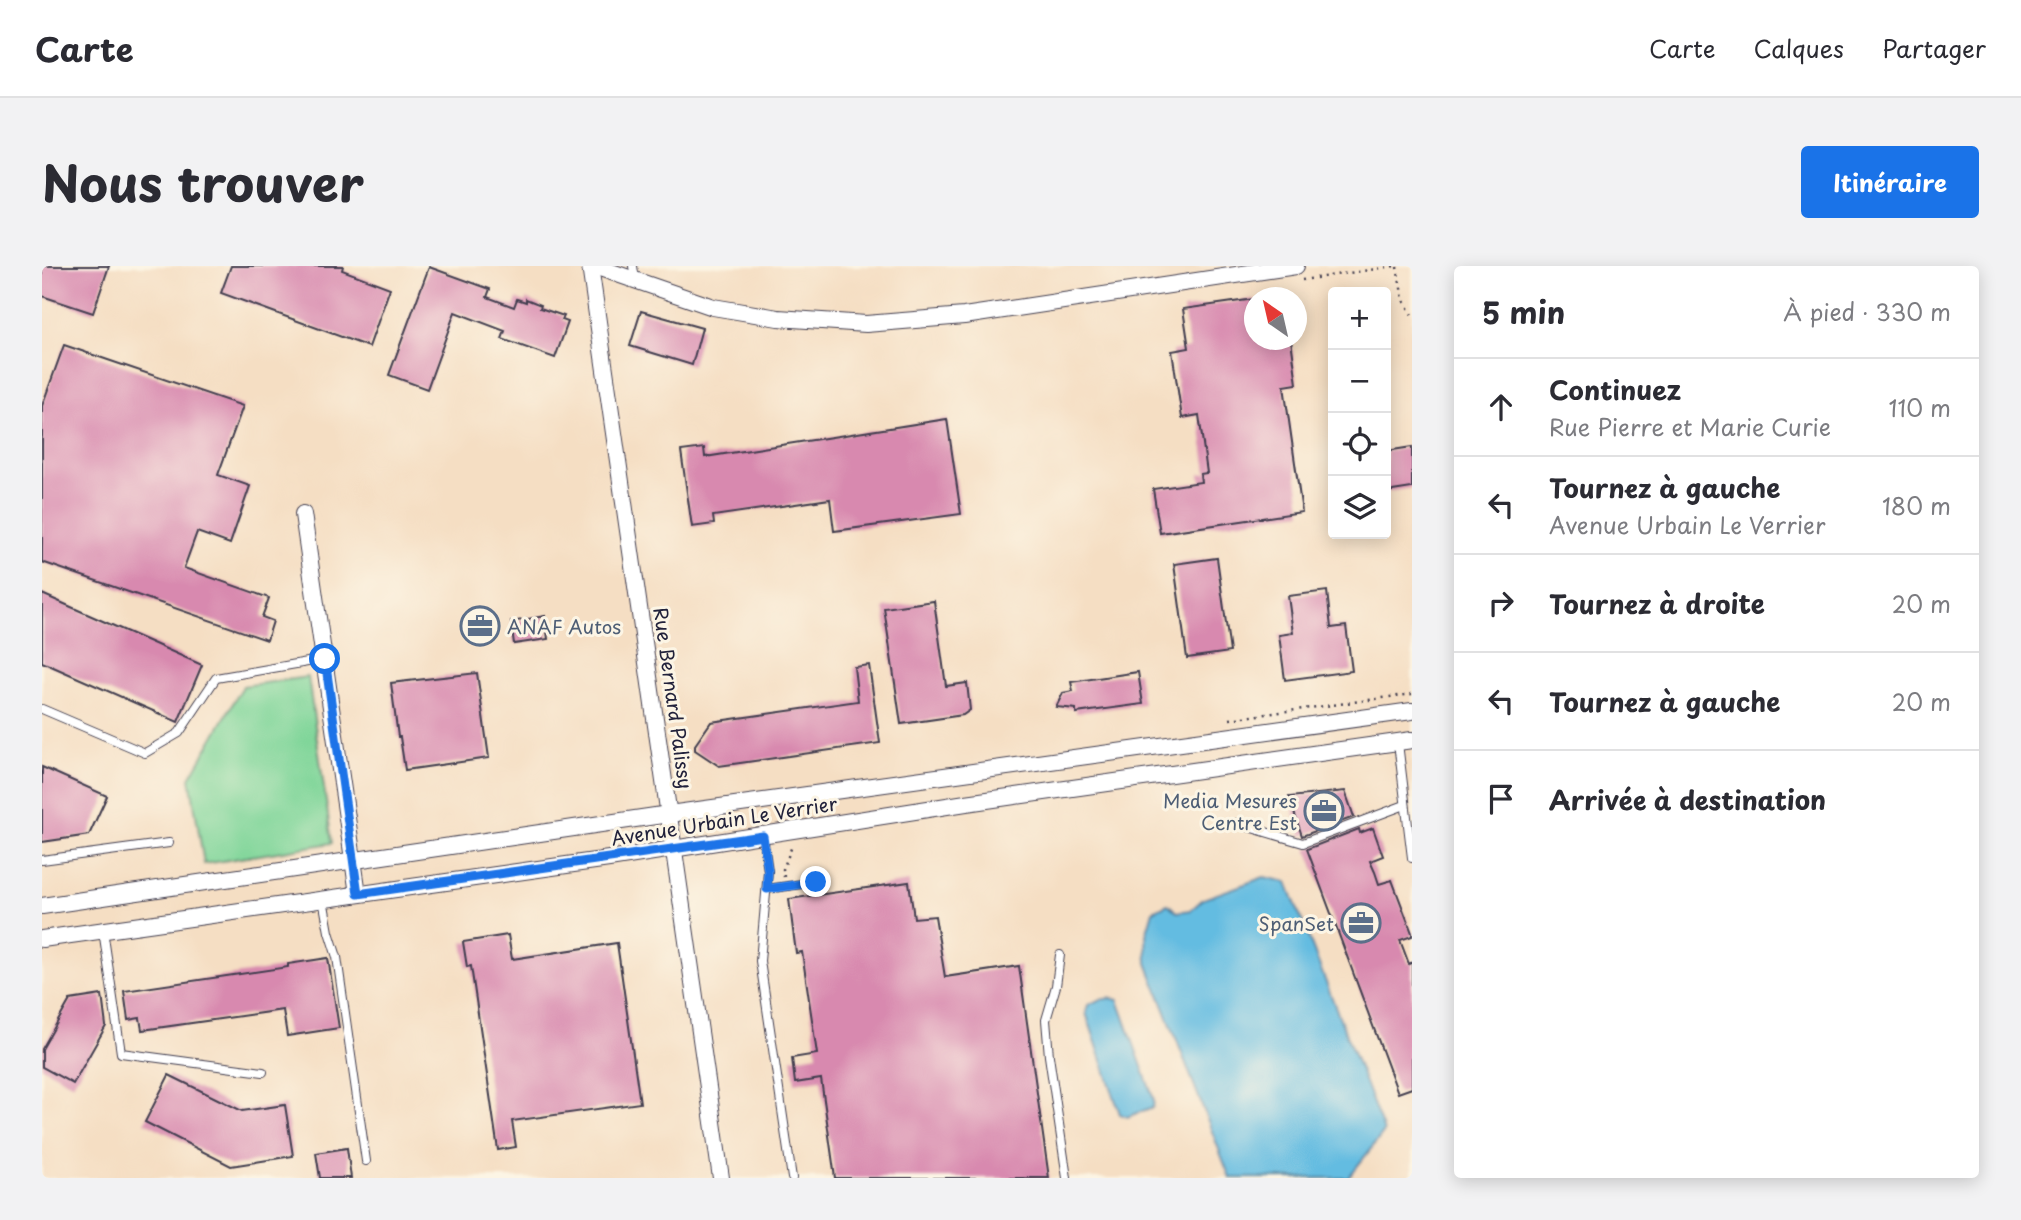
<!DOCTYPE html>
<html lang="fr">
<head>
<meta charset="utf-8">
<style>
  :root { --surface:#fff; --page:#f2f2f3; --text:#2b2b33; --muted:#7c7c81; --line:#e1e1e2; --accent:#1a73e8 }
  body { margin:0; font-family:"Playpen Sans",sans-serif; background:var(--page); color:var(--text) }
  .controls { position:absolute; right:21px; top:21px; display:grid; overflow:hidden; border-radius:7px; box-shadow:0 4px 18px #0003 }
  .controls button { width:63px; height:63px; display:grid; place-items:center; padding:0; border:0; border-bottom:2px solid var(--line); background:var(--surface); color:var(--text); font:35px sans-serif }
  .compass { position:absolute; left:1202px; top:21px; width:63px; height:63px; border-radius:50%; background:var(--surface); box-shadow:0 4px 18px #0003; rotate:326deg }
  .stop { position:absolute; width:21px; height:21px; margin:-16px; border:5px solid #1a73e8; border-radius:50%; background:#fff }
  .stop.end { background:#1a73e8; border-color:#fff; box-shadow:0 2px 7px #0008 }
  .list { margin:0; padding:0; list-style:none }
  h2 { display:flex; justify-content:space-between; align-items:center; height:91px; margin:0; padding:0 28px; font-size:30px }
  h2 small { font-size:23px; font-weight:400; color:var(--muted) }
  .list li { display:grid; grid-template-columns:46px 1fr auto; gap:21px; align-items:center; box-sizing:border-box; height:98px; padding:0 28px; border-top:2px solid var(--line) }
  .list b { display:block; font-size:26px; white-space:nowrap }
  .list p { margin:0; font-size:23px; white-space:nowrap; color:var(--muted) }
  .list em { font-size:23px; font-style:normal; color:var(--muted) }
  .icon { flex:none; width:38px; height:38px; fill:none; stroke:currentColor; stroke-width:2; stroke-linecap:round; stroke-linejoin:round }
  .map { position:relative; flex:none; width:1370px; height:912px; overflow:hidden; border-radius:7px }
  header { display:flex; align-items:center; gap:42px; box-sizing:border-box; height:98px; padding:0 35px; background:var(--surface); border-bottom:2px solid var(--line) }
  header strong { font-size:33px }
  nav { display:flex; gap:38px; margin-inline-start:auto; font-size:24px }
  .intro { display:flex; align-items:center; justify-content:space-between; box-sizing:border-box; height:168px; padding:0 42px }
  h1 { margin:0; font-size:49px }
  .button { padding:18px 32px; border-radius:7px; background:var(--accent); color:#fff; font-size:24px; font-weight:700 }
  main { display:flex; gap:42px; padding:0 42px }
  aside { flex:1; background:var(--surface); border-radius:7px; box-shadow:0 4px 18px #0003 }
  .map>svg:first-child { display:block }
</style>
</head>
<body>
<header>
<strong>Carte</strong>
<nav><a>Carte</a><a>Calques</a><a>Partager</a></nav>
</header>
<div class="intro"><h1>Nous trouver</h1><a class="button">Itinéraire</a></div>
<main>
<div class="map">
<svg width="1370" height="912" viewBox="0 0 1370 912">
  <rect width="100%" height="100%" fill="#fcf5e5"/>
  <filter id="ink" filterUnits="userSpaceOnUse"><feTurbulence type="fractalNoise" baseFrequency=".0143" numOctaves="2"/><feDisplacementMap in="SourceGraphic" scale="14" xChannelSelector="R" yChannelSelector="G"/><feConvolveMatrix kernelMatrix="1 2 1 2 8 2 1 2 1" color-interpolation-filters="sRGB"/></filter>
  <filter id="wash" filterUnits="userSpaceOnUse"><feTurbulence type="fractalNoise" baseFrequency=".00686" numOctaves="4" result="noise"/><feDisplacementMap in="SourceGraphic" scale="28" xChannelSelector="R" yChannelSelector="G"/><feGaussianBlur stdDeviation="1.57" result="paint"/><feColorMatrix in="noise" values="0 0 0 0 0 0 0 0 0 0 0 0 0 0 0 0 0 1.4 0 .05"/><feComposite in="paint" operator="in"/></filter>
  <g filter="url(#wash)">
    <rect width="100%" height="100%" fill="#f5dec3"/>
    <polygon fill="#7fd599" stroke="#507c6a" stroke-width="2" points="266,411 290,577 162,598 148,512 201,420"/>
    <g fill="#64bce1" stroke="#436f8e" stroke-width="2">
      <polygon points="1222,611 1245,616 1342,866 1306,912 1188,912 1105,697 1104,669 1111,645 1126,638 1135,646 1149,644 1161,633"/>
      <polygon points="1069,732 1076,734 1112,834 1111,841 1085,851 1078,848 1044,747 1046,739 1057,734"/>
    </g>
    <g id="blocks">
      <g fill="#d889af">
        <polygon points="0,0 67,0 51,47 0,30"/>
        <polygon points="189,0 301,0 300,4 348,22 327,81 179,27"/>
        <polygon points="387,1 448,23 445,31 472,41 475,33 484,36 484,33 499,39 498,42 522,50 520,54 526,56 513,92 460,73 463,65 413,46 385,123 347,109"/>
        <polygon points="1213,33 1213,74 1249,74 1255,118 1242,120 1260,246 1118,267 1111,223 1159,216 1158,208 1165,207 1157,149 1140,152 1130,85 1147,82 1141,43"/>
        <polygon points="599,45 660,62 650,99 588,80"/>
        <polygon points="22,79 201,140 176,209 208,220 188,278 155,266 142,302 227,332 220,351 231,355 225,374 0,296 0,140"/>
        <polygon points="905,153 919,248 792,265 788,233 671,250 672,258 650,261 639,185 662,182 663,191"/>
        <polygon points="1370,181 1370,222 1344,226 1344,185"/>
        <polygon points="1175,292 1188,386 1145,392 1132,298"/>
        <polygon points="1285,325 1289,362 1304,360 1310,405 1243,414 1237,369 1251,367 1246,330"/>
        <polygon points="0,328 160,399 136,456 0,396"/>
        <polygon points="892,335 904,420 925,417 928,444 921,449 859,458 842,342"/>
        <polygon points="503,350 506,373 472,378 469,356"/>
        <polygon points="827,399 838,477 677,500 653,484 653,479 669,456 816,435 812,401"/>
        <polygon points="1096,406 1101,438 1034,447 1034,443 1014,441 1021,427 1031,425 1029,416"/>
        <polygon points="435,407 447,492 363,504 358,471 356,471 349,417"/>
        <polygon points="0,501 65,530 47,569 0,576"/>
        <polygon points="1303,525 1312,551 1260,570 1247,531"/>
        <polygon points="1331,562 1341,590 1328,595 1333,606 1337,618 1350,614 1370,667 1370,670 1358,674 1367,698 1370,696 1370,822 1356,827 1265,583 1317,563 1318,567"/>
        <polygon points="867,616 872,652 893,650 903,711 977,700 1007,912 793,912 779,813 753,817 750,792 775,788 760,686 754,687 747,633"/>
        <polygon points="466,669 470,693 575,677 598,837 470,855 474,881 456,884 429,700 425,701 421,676"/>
        <polygon points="286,692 297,762 245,770 241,744 100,764 98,752 86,754 82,725 246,701 246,698"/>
        <polygon points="60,729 64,760 31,818 0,801 0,783 28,734"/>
        <polygon points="127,809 200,845 243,839 251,890 189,900 103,856"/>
        <polygon points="305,882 309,912 278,912 274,887"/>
      </g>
    </g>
  </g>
  <g filter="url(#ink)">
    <use href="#blocks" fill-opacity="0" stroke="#423e4f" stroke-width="2"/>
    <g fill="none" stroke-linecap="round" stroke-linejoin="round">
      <g stroke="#423e4f" stroke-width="10">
        <g id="service">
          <polyline points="591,0 593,14"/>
          <polyline points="0,443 103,487 137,467 174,412 283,393"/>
          <polyline points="1356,477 1370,592"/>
          <polyline points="1193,557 1261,577 1363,539"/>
          <polyline points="721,570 726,605 718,695 750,912"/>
          <polyline points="0,594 127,577"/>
          <polyline points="725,623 774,616"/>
          <polyline points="281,633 287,666 295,691 324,895"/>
          <polyline points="61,664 79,787 221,806"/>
          <polyline points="1018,689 1014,720 1004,754 1007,790 1025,912"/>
        </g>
      </g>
      <g stroke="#423e4f" stroke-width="18">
        <g id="minor">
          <polyline points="548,0 679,912"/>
          <polyline points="552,0 671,41 736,52 824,58 922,50 1254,0"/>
          <polyline points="261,248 316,628"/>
          <polyline points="0,640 627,548 1370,445"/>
          <polyline points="0,673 567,593 924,537 1370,474"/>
        </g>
      </g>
      <g stroke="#423e4f" stroke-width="2.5" stroke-dasharray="2 5" stroke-linecap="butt">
        <polyline points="1355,1 1361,33 1370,49"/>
        <polyline points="1260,14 1354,0"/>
        <polyline points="1188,453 1370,428"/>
        <polyline points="742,611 741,603 750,580"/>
      </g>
      <use href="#service" stroke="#fff" stroke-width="8"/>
      <use href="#minor" stroke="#fff" stroke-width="16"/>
    </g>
  </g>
  <g fill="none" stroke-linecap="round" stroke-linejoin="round" filter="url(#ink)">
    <polyline stroke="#1a73e8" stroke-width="9" points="283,393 316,628 721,570 726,605 725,623 774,616"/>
  </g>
  <defs>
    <g id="office-ring" transform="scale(2.0125)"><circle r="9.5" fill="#fcf5e5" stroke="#5c6f8a" stroke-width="1.5"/><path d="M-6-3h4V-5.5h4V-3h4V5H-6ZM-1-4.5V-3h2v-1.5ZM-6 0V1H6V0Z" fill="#5c6f8a"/></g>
  </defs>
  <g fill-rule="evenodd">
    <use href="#office-ring" x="438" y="360"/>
    <use href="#office-ring" x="1282" y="545"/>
    <use href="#office-ring" x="1319" y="657"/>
  </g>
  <g text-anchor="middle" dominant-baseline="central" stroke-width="6" stroke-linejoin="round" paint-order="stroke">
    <g font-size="19" fill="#4e5e75" stroke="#fcf5e5" text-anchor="end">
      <text x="465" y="360" text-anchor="start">ANAF Autos</text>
      <text x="1255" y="534">Media Mesures<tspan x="1255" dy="22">Centre Est</tspan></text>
      <text x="1292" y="657">SpanSet</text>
    </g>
    <g font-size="19" fill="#22223b" stroke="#fcf5e5">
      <text transform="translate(632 432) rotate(82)">Rue Bernard Palissy</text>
      <text transform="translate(682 554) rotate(-9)">Avenue Urbain Le Verrier</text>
    </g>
  </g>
</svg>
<div class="controls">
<button>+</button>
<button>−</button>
<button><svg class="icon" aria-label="locate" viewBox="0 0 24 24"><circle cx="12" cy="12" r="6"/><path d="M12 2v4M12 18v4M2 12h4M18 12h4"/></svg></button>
<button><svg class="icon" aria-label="layers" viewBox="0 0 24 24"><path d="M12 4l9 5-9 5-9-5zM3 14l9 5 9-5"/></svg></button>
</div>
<svg class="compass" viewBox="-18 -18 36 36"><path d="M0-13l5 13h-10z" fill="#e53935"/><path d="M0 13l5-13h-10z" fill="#7c7c81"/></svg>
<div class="stop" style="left:283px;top:393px"></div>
<div class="stop end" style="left:774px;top:616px"></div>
</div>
<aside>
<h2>5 min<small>À pied · 330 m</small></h2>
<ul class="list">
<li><svg class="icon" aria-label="ahead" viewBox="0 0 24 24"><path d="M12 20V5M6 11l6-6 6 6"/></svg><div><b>Continuez</b><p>Rue Pierre et Marie Curie</p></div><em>110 m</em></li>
<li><svg class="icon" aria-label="left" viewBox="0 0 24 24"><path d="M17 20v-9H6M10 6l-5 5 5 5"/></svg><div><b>Tournez à gauche</b><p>Avenue Urbain Le Verrier</p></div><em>180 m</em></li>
<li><svg class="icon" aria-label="right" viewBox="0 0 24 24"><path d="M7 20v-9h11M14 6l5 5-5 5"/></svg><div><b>Tournez à droite</b></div><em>20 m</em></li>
<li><svg class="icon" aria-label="left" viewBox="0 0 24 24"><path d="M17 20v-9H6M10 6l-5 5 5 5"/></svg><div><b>Tournez à gauche</b></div><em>20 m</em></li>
<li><svg class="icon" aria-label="arrive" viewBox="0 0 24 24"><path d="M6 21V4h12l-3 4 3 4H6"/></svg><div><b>Arrivée à destination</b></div></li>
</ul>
</aside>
</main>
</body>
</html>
